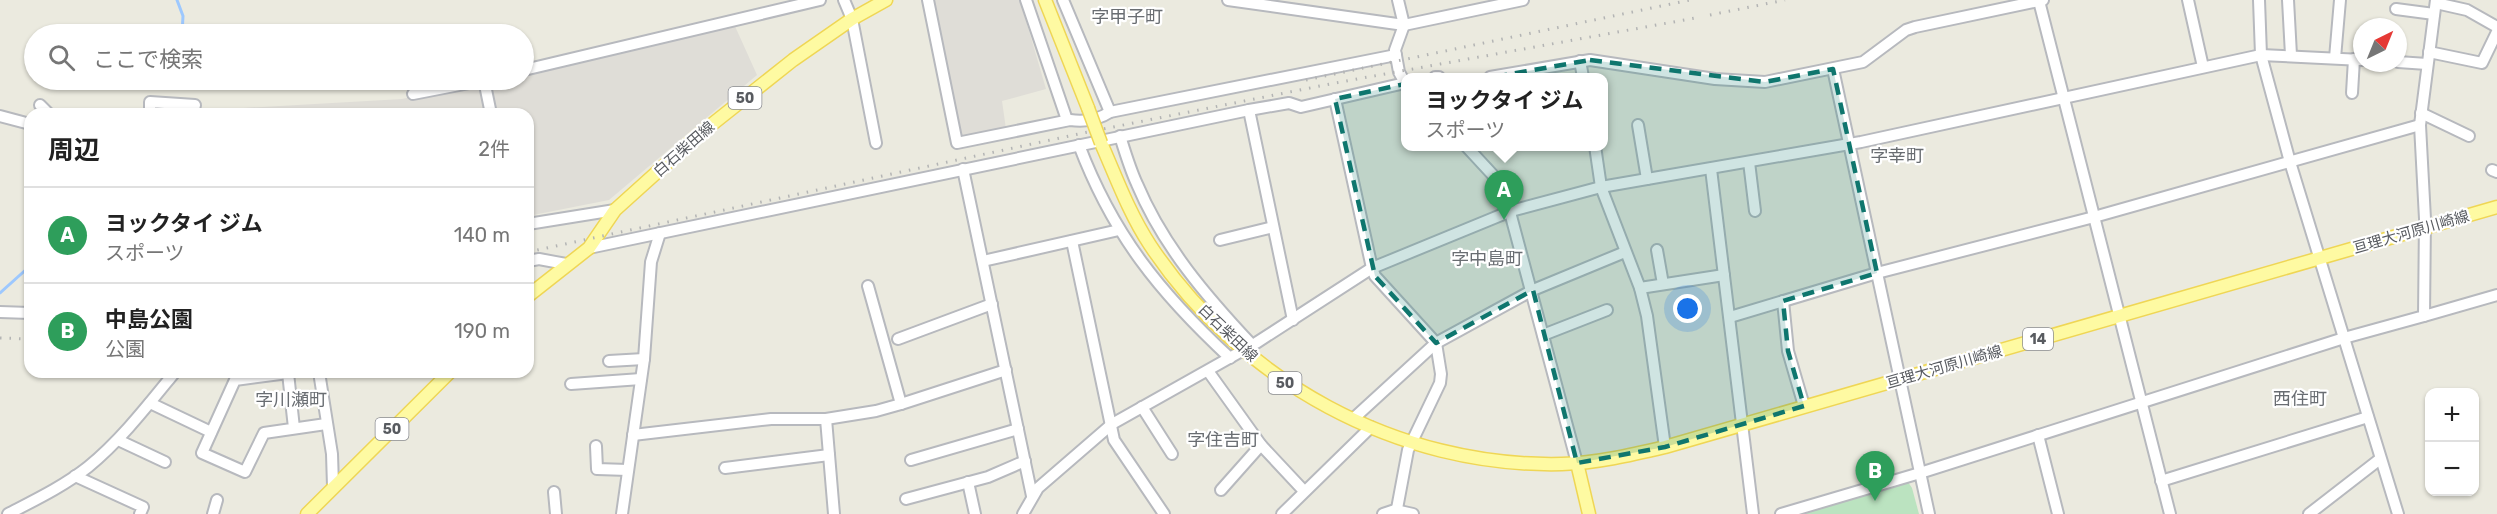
<!DOCTYPE html>
<html lang="ja">
<head>
<meta charset="utf-8">
<style>
  :root { --surface:#fff; --page:#f6f6f6; --text:#222; --muted:#767676; --line:#e0e0e0; --accent:#ea580c }
  body { margin:0; font-family:Rubik,"Noto Sans JP",sans-serif; background:var(--page); color:var(--text) }
  .controls { position:absolute; right:18px; bottom:18px; display:grid; overflow:hidden; border-radius:12px; box-shadow:0 2px 4px #0004 }
  .controls button { width:54px; height:54px; display:grid; place-items:center; padding:0; border:0; border-bottom:2px solid var(--line); background:var(--surface); color:var(--text); font:30px sans-serif }
  .compass { position:absolute; left:2353px; top:18px; width:54px; height:54px; border-radius:50%; background:var(--surface); box-shadow:0 2px 4px #0004; rotate:43deg }
  .you { position:absolute; left:1688px; top:309px; width:21px; height:21px; margin:-15px; border:4px solid #fff; border-radius:50%; background:#1a73e8; box-shadow:0 0 0 9px #1a73e833 }
  .badge { display:grid; place-items:center; width:39px; height:39px; border-radius:50%; background:var(--accent); color:#fff; font-size:20px; font-weight:700 }
  .pin { position:absolute; translate:-50% -50px; filter:drop-shadow(0 2px 3px #0008) }
  .pin::after { content:''; position:absolute; top:32px; width:21px; height:18px; background:inherit; clip-path:polygon(0 0,100% 0,50% 100%) }
  .popup { position:absolute; left:1401px; top:73px; width:207px; height:78px; box-sizing:border-box; display:grid; place-content:center; border-radius:12px; background:var(--surface); filter:drop-shadow(0 2px 4px #0005); font-size:20px; white-space:nowrap; color:var(--muted) }
  .popup b { font-size:22px; color:var(--text) }
  .popup::after { content:''; position:absolute; left:50%; top:100%; margin-left:-12px; border:12px solid transparent; border-top-color:var(--surface) }
  .list { margin:0; padding:0; list-style:none }
  h2 { display:flex; justify-content:space-between; align-items:center; height:78px; margin:0; padding:0 24px; font-size:26px }
  h2 small { font-size:20px; font-weight:400; color:var(--muted) }
  .list li { display:grid; grid-template-columns:39px 1fr auto; gap:18px; align-items:center; box-sizing:border-box; height:96px; padding:0 24px; border-top:2px solid var(--line) }
  .list b { display:block; font-size:22px; white-space:nowrap }
  .list p { margin:0; font-size:20px; white-space:nowrap; color:var(--muted) }
  .list em { font-size:20px; font-style:normal; color:var(--muted) }
  .icon { flex:none; width:33px; height:33px; fill:none; stroke:currentColor; stroke-width:2; stroke-linecap:round; stroke-linejoin:round }
  .map { position:relative; flex:none; width:2497px; height:514px; overflow:hidden }
  .search { position:absolute; background:var(--surface); box-shadow:0 2px 4px #0004; left:24px; top:24px; width:510px; height:66px; display:flex; align-items:center; gap:15px; box-sizing:border-box; padding:0 21px; border-radius:33px; color:var(--muted); font-size:22px }
  .panel { position:absolute; background:var(--surface); box-shadow:0 2px 4px #0004; left:24px; top:108px; width:510px; height:270px; border-radius:18px }
  .map>svg:first-child { display:block }
</style>
</head>
<body>
<div class="map">
<svg width="2497" height="514" viewBox="0 0 2497 514">
  <rect width="100%" height="100%" fill="#ebeadf"/>
  <g fill="#dfddd7">
    <polygon points="933,0 1020,0 1046,89 1002,101 1006,129 967,137 961,134"/>
    <polygon points="734,24 757,75 609,200 528,216 528,114 207,114 209,110 402,99 493,80 524,80 524,73"/>
  </g>
  <polygon fill="#bbe3c0" points="1906,479 1912,488 1919,514 1792,514"/>
  <g fill="none" stroke-linecap="round" stroke-linejoin="round">
    <g stroke="#9dc8fe" stroke-width="3">
      <polyline points="177,0 183,16 182,34"/>
      <polyline points="175,114 175,112"/>
      <polyline points="0,293 30,266"/>
    </g>
    <g stroke="#b7b9be" stroke-width="14">
      <g id="minor">
        <polyline points="844,0 852,19 876,143"/>
        <path d="M928,0L957,143L1070,120C1084,122 1098,120 1110,112L1396,55"/>
        <polyline points="1026,0 1067,120"/>
        <polyline points="1063,0 1110,112"/>
        <polyline points="1228,0 1404,25 1523,0"/>
        <polyline points="1398,0 1404,25 1395,50 1399,72 1405,83"/>
        <polyline points="2188,0 2203,67"/>
        <polyline points="2259,0 2261,55 2290,162 2398,514"/>
        <polyline points="2288,0 2291,55"/>
        <polyline points="2039,1 2170,514"/>
        <polyline points="2436,3 2467,10 2497,27"/>
        <polyline points="2396,9 2434,14"/>
        <polyline points="2429,52 2482,63 2497,32"/>
        <polyline points="2335,58 2340,0"/>
        <polyline points="1580,61 1583,77"/>
        <polyline points="2398,62 2427,64"/>
        <polyline points="1833,69 1929,514"/>
        <polyline points="524,70 820,0"/>
        <polyline points="1435,77 1439,77"/>
        <polyline points="1490,77 1590,60 1715,79 1765,82 1863,62 1906,30 1915,27 2043,0"/>
        <polyline points="484,80 491,114"/>
        <polyline points="2352,93 2354,59"/>
        <polyline points="413,94 485,80"/>
        <polyline points="1335,99 1372,268 1375,276 1436,343 1441,374 1440,383 1408,450 1396,514"/>
        <polyline points="40,105 49,114"/>
        <polyline points="1249,110 1293,320"/>
        <polyline points="2421,113 2469,136"/>
        <polyline points="150,114 150,102 195,105 193,114"/>
        <polyline points="0,116 30,124"/>
        <polyline points="1638,125 1647,179"/>
        <path d="M1120,136C1125,152 1130,169 1137,184C1163,246 1206,296 1252,345"/>
        <path d="M1079,145C1113,235 1160,293 1230,358"/>
        <polyline points="1466,146 1503,186 1577,463"/>
        <polyline points="1595,146 1601,187 1640,288 1647,316 1665,447"/>
        <polyline points="1749,162 1755,211"/>
        <polyline points="963,169 1032,496"/>
        <polyline points="1711,169 1753,514"/>
        <polyline points="2492,170 2497,172"/>
        <polyline points="528,224 615,210"/>
        <polyline points="1220,240 1273,227"/>
        <polyline points="1072,241 1114,440 1164,514"/>
        <polyline points="589,248 1249,110 1289,103 1301,107 1405,83"/>
        <polyline points="1657,250 1663,284"/>
        <polyline points="528,261 539,259 566,264"/>
        <polyline points="983,261 1119,230"/>
        <polyline points="1640,288 1724,275"/>
        <polyline points="1783,301 1788,351 1804,406"/>
        <polyline points="0,312 30,313"/>
        <polyline points="2424,316 2497,295"/>
        <polyline points="1730,317 1877,273 2094,217 2420,125"/>
        <polyline points="1543,335 1607,310"/>
        <polyline points="898,339 992,304"/>
        <polyline points="609,361 644,359"/>
        <polyline points="1208,371 1261,445 1304,491"/>
        <polyline points="319,372 332,454 333,486"/>
        <polyline points="571,384 641,379"/>
        <polyline points="150,403 211,432"/>
        <polyline points="901,404 1006,370"/>
        <polyline points="1142,407 1172,454"/>
        <polyline points="826,419 834,514"/>
        <polyline points="1353,419 1436,343 1533,290 1625,252"/>
        <polyline points="294,428 288,373 235,380 202,453 245,472 264,433 326,424"/>
        <polyline points="633,435 771,419 826,419 876,411 901,404 868,286"/>
        <polyline points="2038,435 2058,514"/>
        <polyline points="118,440 165,462"/>
        <polyline points="596,446 597,469 628,470"/>
        <polyline points="911,460 1018,429"/>
        <polyline points="725,468 829,455"/>
        <polyline points="75,476 143,507 140,514"/>
        <polyline points="2161,481 2368,417"/>
        <polyline points="968,482 975,514"/>
        <polyline points="1221,490 1261,445"/>
        <polyline points="554,492 556,514"/>
        <polyline points="906,499 988,477 1025,461"/>
        <path d="M8,514C35,500 64,486 88,467C121,440 148,405 175,372"/>
        <polyline points="213,514 217,500"/>
        <polyline points="622,514 644,359 651,262 660,233"/>
        <polyline points="1023,514 1038,488 1112,424 1256,343 1372,268 1511,211 1601,187 1861,142 2261,55 2362,60"/>
        <polyline points="1282,514 1371,427"/>
        <polyline points="1383,514 1395,510 1413,514"/>
        <polyline points="1781,514 1920,473 2344,338 2424,316 2425,219 2420,125 2436,0"/>
        <polyline points="2309,514 2380,459"/>
      </g>
    </g>
    <g stroke="#efd655" stroke-width="15">
      <g id="major">
        <polyline points="1045,0 1088,108"/>
        <path d="M1101,143C1116,177 1129,213 1150,245C1240,381 1398,468 1562,464C1597,463 1631,455 1665,447L2497,207"/>
        <polyline points="528,296 589,248 615,210 696,137 793,60 852,19 886,0"/>
        <polyline points="1577,463 1589,514"/>
        <polyline points="307,514 450,372"/>
      </g>
    </g>
    <use href="#minor" stroke="#fff" stroke-width="10"/>
    <use href="#major" stroke="#fefaa2" stroke-width="12"/>
    <g stroke="#b3b4b4" stroke-width="3" stroke-dasharray="1.5 8" stroke-linecap="butt">
      <polyline points="1710,15 1785,0"/>
      <polyline points="1306,80 1690,0"/>
      <polyline points="528,252 1083,133 1335,83 1701,17"/>
      <polyline points="0,338 30,339"/>
    </g>
    <g stroke="#efd655" stroke-width="15" stroke-linecap="butt">
      <polyline id="major-bridge" points="1088,108 1101,143"/>
    </g>
    <use href="#major-bridge" stroke="#fefaa2" stroke-width="12"/>
  </g>
  <path fill="#0f766e" fill-opacity="0.2" stroke="#0f766e" stroke-width="4.5" stroke-dasharray="12 8" stroke-linejoin="round" d="M1590,60L1765,82L1833,69L1877,273L1783,301L1788,351L1804,406L1665,447L1577,463L1533,290L1436,343L1375,276L1335,99L1437,77L1454,84Z"/>
  <g text-anchor="middle" dominant-baseline="central" stroke-width="4.5" stroke-linejoin="round" paint-order="stroke">
    <g fill="#fff" stroke="#8a8c90" stroke-width="1.5">
      <rect x="728.5" y="87" width="33" height="22" rx="4.5"/>
      <rect x="2023" y="328" width="30" height="22" rx="4.5"/>
      <rect x="1268.5" y="372" width="33" height="22" rx="4.5"/>
      <rect x="375.5" y="418" width="33" height="22" rx="4.5"/>
    </g>
    <g font-size="14" font-weight="bold" fill="#585b60">
      <text x="745" y="98">50</text>
      <text x="2038" y="339">14</text>
      <text x="1285" y="383">50</text>
      <text x="392" y="429">50</text>
    </g>
    <g font-size="15" fill="#585b60" stroke="#fff">
      <text transform="translate(684 149) rotate(-41)">白石柴田線</text>
      <text transform="translate(2411 232) rotate(-16)">亘理大河原川崎線</text>
      <text transform="translate(1228 333) rotate(44)">白石柴田線</text>
      <text transform="translate(1944 367) rotate(-16)">亘理大河原川崎線</text>
    </g>
    <g font-size="18" fill="#696d72" stroke="#fff">
      <text x="1127" y="17">字甲子町</text>
      <text x="1897" y="156">字幸町</text>
      <text x="1487" y="259">字中島町</text>
      <text x="2300" y="399">西住町</text>
      <text x="291" y="400">字川瀬町</text>
      <text x="1223" y="440">字住吉町</text>
    </g>
  </g>
</svg>
<div class="controls">
<button>+</button>
<button>−</button>
</div>
<svg class="compass" viewBox="-18 -18 36 36"><path d="M0-13l5 13h-10z" fill="#e53935"/><path d="M0 13l5-13h-10z" fill="#767676"/></svg>
<div class="you"></div>
<div class="pin badge" style="left:1504px;top:220px;background:#2e9e5b">A</div>
<div class="popup"><b>ヨックタイ ジム</b>スポーツ</div>
<div class="pin badge" style="left:1875px;top:501px;background:#2e9e5b">B</div>
<div class="search"><svg class="icon" aria-label="search" viewBox="0 0 24 24"><circle cx="10" cy="10" r="6"/><path d="M15 15l6 6"/></svg>ここで検索</div>
<section class="panel">
<h2>周辺<small>2件</small></h2>
<ul class="list">
<li><span class="badge" style="background:#2e9e5b">A</span><div><b>ヨックタイ ジム</b><p>スポーツ</p></div><em>140 m</em></li>
<li><span class="badge" style="background:#2e9e5b">B</span><div><b>中島公園</b><p>公園</p></div><em>190 m</em></li>
</ul>
</section>
</div>
</body>
</html>
